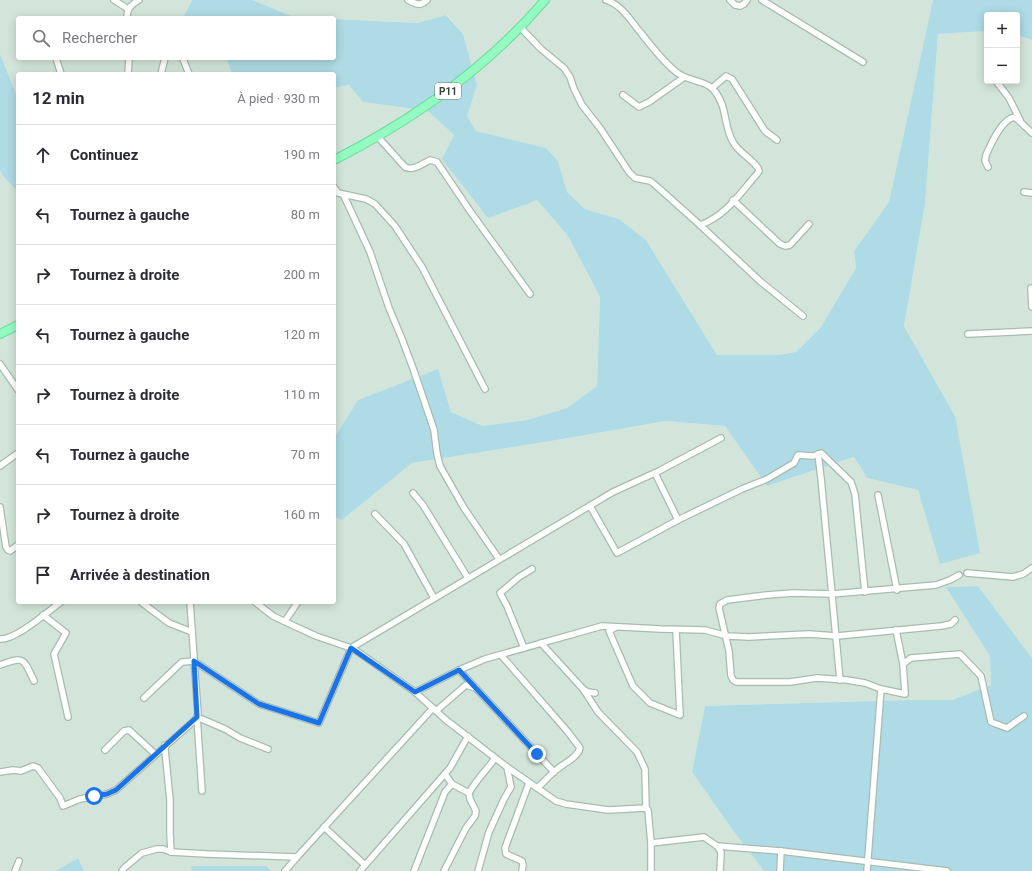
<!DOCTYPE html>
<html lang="fr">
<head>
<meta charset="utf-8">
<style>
  :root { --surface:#fff; --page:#f7f7f7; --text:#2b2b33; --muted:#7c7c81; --line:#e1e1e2 }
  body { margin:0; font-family:Roboto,sans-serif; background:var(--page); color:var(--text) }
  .controls { position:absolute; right:12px; top:12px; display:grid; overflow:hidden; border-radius:4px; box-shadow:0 2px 10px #0003 }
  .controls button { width:36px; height:36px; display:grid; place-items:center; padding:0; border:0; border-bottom:1px solid var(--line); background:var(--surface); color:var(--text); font:20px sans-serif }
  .stop { position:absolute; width:12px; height:12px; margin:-9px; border:3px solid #1a73e8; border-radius:50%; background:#fff }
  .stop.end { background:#1a73e8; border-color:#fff; box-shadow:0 1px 4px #0008 }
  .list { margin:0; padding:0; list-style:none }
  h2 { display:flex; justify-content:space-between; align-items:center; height:52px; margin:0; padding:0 16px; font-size:17px }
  h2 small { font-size:13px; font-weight:400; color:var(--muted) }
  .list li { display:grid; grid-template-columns:26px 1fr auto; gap:12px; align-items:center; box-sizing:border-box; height:60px; padding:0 16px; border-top:1px solid var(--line) }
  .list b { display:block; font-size:15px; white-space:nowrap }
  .list em { font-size:13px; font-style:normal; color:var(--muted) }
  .icon { flex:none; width:22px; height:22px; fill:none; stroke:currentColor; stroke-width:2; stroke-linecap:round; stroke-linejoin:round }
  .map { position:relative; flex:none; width:1032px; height:871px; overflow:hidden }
  .search { position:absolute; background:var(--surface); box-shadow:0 2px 10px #0003; left:16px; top:16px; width:320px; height:44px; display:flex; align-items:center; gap:10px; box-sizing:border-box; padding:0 14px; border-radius:4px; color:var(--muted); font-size:15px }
  .panel { position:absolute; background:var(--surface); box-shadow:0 2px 10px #0003; left:16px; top:72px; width:320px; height:532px; border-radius:4px }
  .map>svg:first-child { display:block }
</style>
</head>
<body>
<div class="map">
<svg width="1032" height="871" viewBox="0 0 1032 871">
  <rect width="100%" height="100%" fill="#e4f1ea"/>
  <g fill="#d3e5da">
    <polygon points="0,0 192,0 183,18 18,18 18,58 226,58 232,74 18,74 18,99 0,54"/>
    <polygon points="252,0 933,0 889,202 854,251 856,268 821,327 796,352 779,355 717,355 646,240 619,219 585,209 567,192 558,161 546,148 476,131 467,116 477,85 463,34 447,15 418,23 294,17"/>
    <polygon points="987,31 987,81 1017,81 1017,35 1032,40 1032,658 978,586 947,587 990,656 991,685 952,700 912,700 705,706 692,772 732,829 764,871 272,871 266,866 192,866 192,871 84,871 78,858 55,871 0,871 0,170 3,176 18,192 18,602 334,602 334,517 342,520 412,463 551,441 666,421 725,426 767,486 854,457 867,478 918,490 941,563 955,416 904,326 925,204 938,34"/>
    <polygon points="349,85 363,102 428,111 454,135 443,159 537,200 568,236 600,297 597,386 567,408 527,420 483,426 451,412 438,370 358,400 334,438 334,88"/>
  </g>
  <g fill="#aedbe5">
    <polygon points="192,0 252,0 294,17 313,18 183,18"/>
    <polygon points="933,0 1032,0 1032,40 1017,35 1017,15 987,15 987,31 938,34 925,204 904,326 955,416 980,553 940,564 918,490 867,478 854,457 767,486 725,426 666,421 551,441 412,463 342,520 334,517 334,438 358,400 438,369 451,412 483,426 527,420 567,408 597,386 600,297 568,236 537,200 488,218 442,159 454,135 428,111 363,102 349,85 334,88 334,74 232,74 226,58 334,58 334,19 418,23 446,15 463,34 477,85 467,116 476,131 546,148 558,161 567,192 585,209 619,219 646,240 717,355 779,355 796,352 821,327 856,268 854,251 889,202"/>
    <polygon points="0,54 18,99 18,192 3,176 0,170"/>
    <polygon points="978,586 1032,658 1032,871 764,871 732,829 692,772 705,706 912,700 952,700 991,685 990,656 946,587"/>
    <polygon points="78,858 84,871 55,871"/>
    <polygon points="191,866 266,866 272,871 192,871"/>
  </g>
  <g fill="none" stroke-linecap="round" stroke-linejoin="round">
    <g stroke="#a7bcb0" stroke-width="8">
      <g id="street">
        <polyline points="114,0 128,9"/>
        <path d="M408,0C416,4 420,7 427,0"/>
        <path d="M606,0C622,5 630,20 641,33C651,46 662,60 675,71C687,82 705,80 713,89C728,106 723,125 733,142C739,153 751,158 758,168L759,171L757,174C741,192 725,217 700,225"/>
        <polyline points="730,0 735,5 740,6 744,4 747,0"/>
        <polyline points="762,0 863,62"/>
        <path d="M127,18C127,8 131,5 139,0"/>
        <polyline points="520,27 541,49 564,68 570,77 574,89 582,105 600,128 629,172 635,178 650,181 653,183 700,225 761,282 803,316"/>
        <polyline points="56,58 61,74"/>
        <polyline points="183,59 189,74"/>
        <polyline points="128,74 129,58"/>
        <polyline points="161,74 165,58"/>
        <polyline points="996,81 1009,98 1020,120"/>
        <polyline points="712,88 726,76 732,79 765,131 777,140"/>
        <polyline points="623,95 639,107 649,102 683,78"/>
        <path d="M378,137L405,167C414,171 422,164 430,160L437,162L470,211L530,294"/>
        <path d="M988,167L985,161L986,155C991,144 1002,118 1015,117L1032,133"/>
        <polyline points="334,187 338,193 366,199 375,204 395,226 422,267 485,389"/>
        <polyline points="1024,192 1032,193"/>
        <polyline points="344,196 370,252 389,308 402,339 414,371 434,430 437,454 440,466 464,508 499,559"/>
        <polyline points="733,200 780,244 785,246 790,245 809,224"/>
        <polyline points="1031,288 1032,307"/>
        <polyline points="968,334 1032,331"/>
        <polyline points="0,364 18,390"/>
        <polyline points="818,454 821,478 840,680"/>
        <polyline points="0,466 18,453"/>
        <polyline points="413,493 423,505 468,578"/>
        <polyline points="878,495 897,590"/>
        <polyline points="590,506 617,553 678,520 655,473"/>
        <polyline points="0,507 6,547 8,550 10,551 18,545"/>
        <polyline points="375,514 404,544 434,598"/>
        <polyline points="678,520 742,489 767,479 794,463 798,455 813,456 821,453 851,482 855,494 865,592"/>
        <polyline points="967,573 1013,577 1023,574 1032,568"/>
        <polyline points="141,602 169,623 192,632"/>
        <polyline points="255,602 273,616 292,625 316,636 351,648 358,652 415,692 446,720 507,767 556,801 566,804 608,810 646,808 648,810 651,843 651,871"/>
        <polyline points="43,615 66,633 54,654 68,717"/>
        <polyline points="285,621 298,602"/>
        <polyline points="616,627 609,631 633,686 650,703 680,715 676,630"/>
        <polyline points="896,630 903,664 905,694 881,689 865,683 847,680 817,678 790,682 736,682 733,680 731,676 729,651 719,608 720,604 727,600 767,595 793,593 832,594 936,585 950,580 959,575"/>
        <path d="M0,639C16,640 47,612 61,602"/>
        <polyline points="541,643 583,689 588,692 595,693"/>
        <polyline points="524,648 507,606 500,593 519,577 532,569"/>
        <path d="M501,655L568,732L580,748C578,758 562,764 555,771C549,776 543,783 537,788"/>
        <polyline points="903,664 911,658 960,654 981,676 991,722 1007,728 1024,716"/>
        <path d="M0,665C25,656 23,658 34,681"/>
        <polyline points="459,670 554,772"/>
        <polyline points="583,689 598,712 637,752 645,769 646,808"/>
        <polyline points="415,692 459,670 485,659 602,626 661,629 705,630 727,636 749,637 809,634 837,636 941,626 951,624 955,620"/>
        <polyline points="144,698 182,662 194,661 259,704 319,723 351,648 613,492 659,471 721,438"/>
        <polyline points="436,711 466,685 476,688"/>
        <polyline points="165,745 165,750 170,800 170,834 171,852"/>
        <polyline points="105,750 124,731 129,730 155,754"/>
        <polyline points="0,772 13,770 21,771 33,766 38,768 60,798 63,806 80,799 107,794 116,790 195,720 197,717 198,714 190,602"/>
        <polyline points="445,774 452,784 469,793"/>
        <polyline points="202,791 197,717 225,729 240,738 268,749"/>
        <polyline points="324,827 365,865"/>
        <polyline points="651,843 704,837 717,846 721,852 720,871"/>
        <polyline points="717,846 781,851 947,871"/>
        <polyline points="15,871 19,861"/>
        <polyline points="122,871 124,868 142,853 157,849 163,849 171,852 207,854 297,857"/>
        <polyline points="285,871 297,857 433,708"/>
        <polyline points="360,871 450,768 468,736"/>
        <polyline points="414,871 445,792 452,784"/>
        <path d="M444,871L466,828L475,816L476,811L470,799L469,793C476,780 487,770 495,758"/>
        <polyline points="478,871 489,832 504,799 511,787 507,767"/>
        <polyline points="522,871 523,865 522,861 506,854 505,848 529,783"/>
        <polyline points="780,871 781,851"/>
        <polyline points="867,871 881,689"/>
      </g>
    </g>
    <g stroke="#66de9a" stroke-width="10">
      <g id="primary">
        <path d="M334,160C413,120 487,68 545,0"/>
        <polyline points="0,334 18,325"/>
      </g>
    </g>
    <use href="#street" stroke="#fff" stroke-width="5.5"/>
    <use href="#primary" stroke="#95fac2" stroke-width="8"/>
  </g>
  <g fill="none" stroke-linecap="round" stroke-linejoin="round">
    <polyline stroke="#1a73e8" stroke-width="5" points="94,796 107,794 116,790 197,717 194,661 259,704 319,723 351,648 415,692 459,670 537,754"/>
  </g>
  <g text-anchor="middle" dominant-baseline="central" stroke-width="3.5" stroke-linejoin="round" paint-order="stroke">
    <rect fill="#fff" stroke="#717b75" stroke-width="1" x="435" y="83" width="26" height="16" rx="3"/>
    <g font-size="10" font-weight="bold" fill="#34433a">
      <text x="448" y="91">P11</text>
    </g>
  </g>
</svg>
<div class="controls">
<button>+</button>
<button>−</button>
</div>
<div class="stop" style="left:94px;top:796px"></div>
<div class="stop end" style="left:537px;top:754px"></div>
<div class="search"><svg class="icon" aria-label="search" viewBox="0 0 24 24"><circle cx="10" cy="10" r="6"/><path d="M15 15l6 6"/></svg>Rechercher</div>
<section class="panel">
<h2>12 min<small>À pied · 930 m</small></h2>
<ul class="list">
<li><svg class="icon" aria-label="ahead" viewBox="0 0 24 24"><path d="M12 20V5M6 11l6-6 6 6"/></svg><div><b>Continuez</b></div><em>190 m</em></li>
<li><svg class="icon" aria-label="left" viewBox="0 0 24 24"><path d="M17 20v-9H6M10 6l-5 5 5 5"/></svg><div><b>Tournez à gauche</b></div><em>80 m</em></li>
<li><svg class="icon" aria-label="right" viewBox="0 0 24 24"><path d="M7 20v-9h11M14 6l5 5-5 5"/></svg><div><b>Tournez à droite</b></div><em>200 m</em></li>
<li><svg class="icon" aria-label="left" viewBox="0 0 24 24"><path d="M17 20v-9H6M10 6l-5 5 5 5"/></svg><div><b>Tournez à gauche</b></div><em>120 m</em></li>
<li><svg class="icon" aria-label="right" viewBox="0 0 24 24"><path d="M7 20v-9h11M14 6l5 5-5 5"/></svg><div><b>Tournez à droite</b></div><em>110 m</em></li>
<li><svg class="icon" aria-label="left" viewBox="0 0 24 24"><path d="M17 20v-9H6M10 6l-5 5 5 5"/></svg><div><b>Tournez à gauche</b></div><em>70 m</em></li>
<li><svg class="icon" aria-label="right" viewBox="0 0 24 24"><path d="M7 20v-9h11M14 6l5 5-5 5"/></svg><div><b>Tournez à droite</b></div><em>160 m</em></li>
<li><svg class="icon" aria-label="arrive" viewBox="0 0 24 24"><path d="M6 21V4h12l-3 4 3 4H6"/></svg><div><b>Arrivée à destination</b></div></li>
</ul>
</section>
</div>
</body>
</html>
